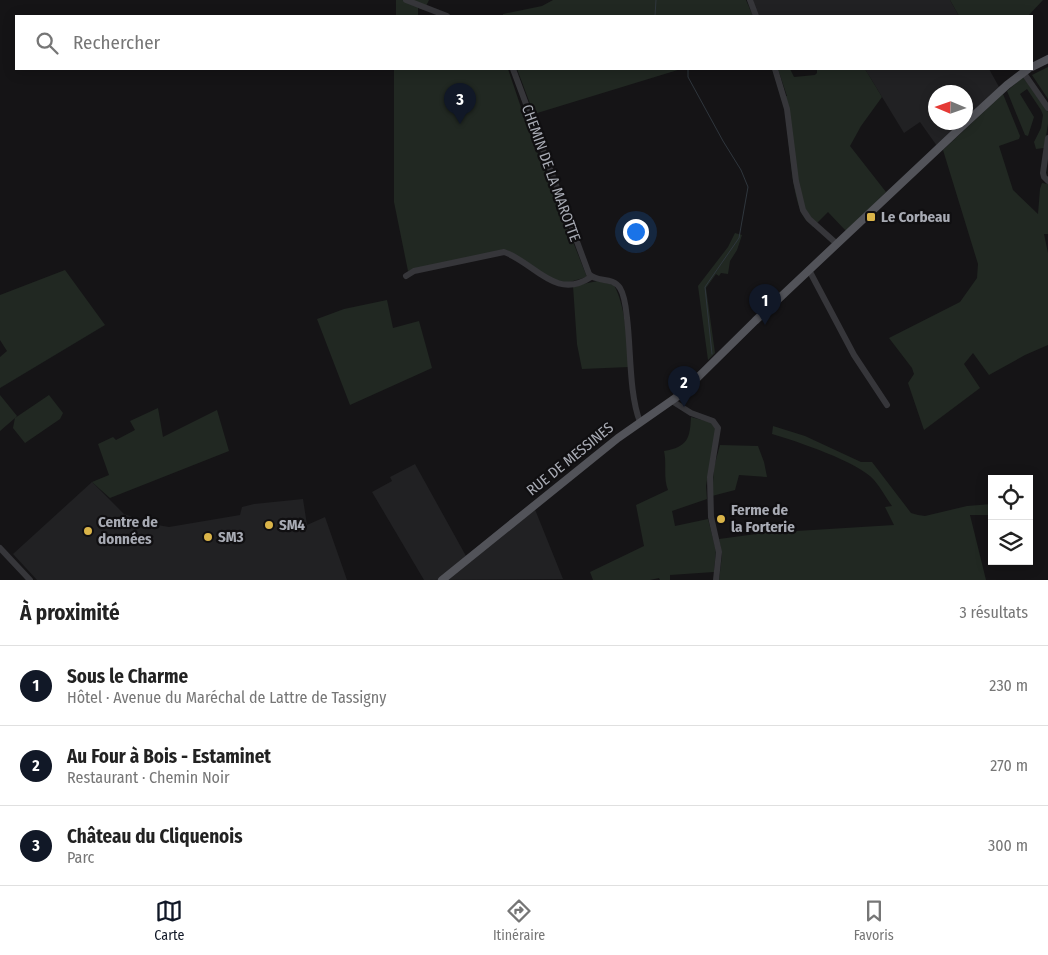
<!DOCTYPE html>
<html lang="fr">
<head>
<meta charset="utf-8">
<style>
  :root { --surface:#fff; --page:#f6f6f6; --text:#222; --muted:#767676; --line:#e0e0e0; --accent:#111827 }
  body { margin:0; font-family:"Fira Sans Condensed",sans-serif; background:var(--page); color:var(--text) }
  .controls { position:absolute; right:15px; bottom:15px; display:grid; overflow:hidden; border-radius:0px; box-shadow:0 2px 12px #0003 }
  .controls button { width:45px; height:45px; display:grid; place-items:center; padding:0; border:0; border-bottom:1px solid var(--line); background:var(--surface); color:var(--text); font:25px sans-serif }
  .compass { position:absolute; left:928px; top:85px; width:45px; height:45px; border-radius:50%; background:var(--surface); box-shadow:0 2px 12px #0003; rotate:272deg }
  .you { position:absolute; left:635px; top:231px; width:18px; height:18px; margin:-12px; border:4px solid #fff; border-radius:50%; background:#1a73e8; box-shadow:0 0 0 8px #1a73e833 }
  .badge { display:grid; place-items:center; width:32px; height:32px; border-radius:50%; background:var(--accent); color:#fff; font-size:16px; font-weight:700 }
  .pin { position:absolute; translate:-50% -41px; filter:drop-shadow(0 1px 2px #0008) }
  .pin::after { content:''; position:absolute; top:26px; width:18px; height:15px; background:inherit; clip-path:polygon(0 0,100% 0,50% 100%) }
  .list { margin:0; padding:0; list-style:none }
  h2 { display:flex; justify-content:space-between; align-items:center; height:65px; margin:0; padding:0 20px; font-size:21px }
  h2 small { font-size:16px; font-weight:400; color:var(--muted) }
  .list li { display:grid; grid-template-columns:32px 1fr auto; gap:15px; align-items:center; box-sizing:border-box; height:80px; padding:0 20px; border-top:1px solid var(--line) }
  .list b { display:block; font-size:19px; white-space:nowrap }
  .list p { margin:0; font-size:16px; white-space:nowrap; color:var(--muted) }
  .list em { font-size:16px; font-style:normal; color:var(--muted) }
  .icon { flex:none; width:28px; height:28px; fill:none; stroke:currentColor; stroke-width:2; stroke-linecap:round; stroke-linejoin:round }
  .map { position:relative; flex:none; width:1048px; height:580px; overflow:hidden }
  .search { position:absolute; background:var(--surface); box-shadow:0 2px 12px #0003; left:15px; right:15px; top:15px; height:55px; display:flex; align-items:center; gap:12px; box-sizing:border-box; padding:0 18px; border-radius:0px; color:var(--muted); font-size:19px }
  .sheet { height:305px; background:var(--surface) }
  nav { display:flex; justify-content:space-around; align-items:center; box-sizing:border-box; height:70px; border-top:1px solid var(--line); background:var(--surface); font-size:14px; color:var(--muted) }
  nav a { display:grid; justify-items:center; gap:2px }
  nav .on { color:var(--accent) }
  .map>svg:first-child { display:block }
</style>
</head>
<body>
<div class="map">
<svg width="1048" height="580" viewBox="0 0 1048 580">
  <rect width="100%" height="100%" fill="#151416"/>
  <g fill="#212123" fill-rule="evenodd">
    <polygon points="753,0 950,0 959,16 758,16"/>
    <path d="M865,69H989L1003,94L943,150L940,143L937,146L920,122L904,133ZM936,92H966V122H936Z"/>
    <polygon points="415,464 466,556 532,502 563,579 424,580 372,492 392,481 390,477"/>
    <polygon points="92,482 124,514 152,524 169,527 240,515 242,507 254,504 303,499 307,525 325,517 347,580 37,580 13,554"/>
  </g>
  <g fill="#212822">
    <polygon points="396,0 429,0 424,10 418,8 418,16 396,16"/>
    <polygon points="553,0 746,0 753,16 503,16 503,14 542,6"/>
    <polygon points="950,0 1043,0 1028,16 959,16"/>
    <polygon points="1048,67 1048,99 1032,75"/>
    <polygon points="394,69 508,69 530,134 587,277 566,283 554,281 506,250 408,271 394,202"/>
    <polygon points="517,69 681,69 534,114"/>
    <path d="M778,69H790L794,77L815,75L817,73V69H865L882,97L861,126L850,146L886,192L846,231L828,212L813,227C811,224 807,222 805,219C789,196 790,127 782,96H787Z"/>
    <polygon points="1023,77 1048,112 1048,124 1044,148 1036,149 1034,142 1041,128 1043,115 1041,110 1027,89 1020,94 1034,117 1028,136 1025,135 1007,91"/>
    <polygon points="1003,94 1020,136 1019,139 999,146 1013,190 1038,214 1040,189 1042,183 1048,184 1048,234 1044,234 1048,253 1048,345 1025,355 989,375 973,353 964,364 980,388 924,430 908,383 914,374 912,368 889,338 960,302 977,278 978,264 943,150"/>
    <polygon points="735,233 742,235 737,250 730,261 728,274 721,273 719,276 716,274 706,288 715,353 708,360 698,286 728,247"/>
    <polygon points="65,270 105,325 0,388 0,357 7,351 0,340 0,295"/>
    <path d="M598,281L614,285C627,310 626,339 629,367L582,369L577,344L573,286Z"/>
    <polygon points="387,300 393,328 419,321 432,368 350,405 317,319 344,309"/>
    <polygon points="0,395 17,416 15,418 49,395 63,413 60,419 25,443 13,428 15,418 0,431"/>
    <polygon points="158,408 163,437 217,410 229,451 110,498 92,482 109,475 98,444 113,437 116,440 135,430 130,421"/>
    <path d="M691,417L713,423L716,428L706,486L707,499L672,511L675,526L708,519L716,550L714,572L670,575V580H660L659,578L650,580H593L590,572L644,546L636,505L668,490C663,478 667,464 664,451C688,447 690,438 691,417Z"/>
    <path d="M773,426L805,436L861,462H872L911,513L918,515L925,516L967,506L992,504V515H970L986,580H719L722,555L719,539L764,533L894,525L885,507L892,506C886,498 881,488 874,480C859,462 796,441 772,434Z"/>
    <polygon points="720,445 758,446 764,462 767,477 739,475 735,490 712,496 714,467"/>
  </g>
  <g fill="none" stroke-linecap="round" stroke-linejoin="round">
    <g stroke="#2f363d" stroke-width="1">
      <polyline points="655,16 656,0"/>
      <polyline points="688,69 688,77 723,141 741,170 748,187 739,238 705,287 712,354"/>
    </g>
    <g stroke="#36363a" stroke-width="6">
      <polyline points="406,0 447,16"/>
      <polyline points="750,0 756,16"/>
      <path d="M513,69L589,274C597,283 612,276 620,288C625,296 626,308 627,318C631,349 629,394 640,422"/>
      <polyline points="775,69 787,109 796,181 803,210 809,219 837,244"/>
      <polyline points="1023,72 1048,108"/>
      <polyline points="1048,138 1043,173 1044,177 1048,181"/>
      <polyline points="809,270 854,355 887,405"/>
      <path d="M406,276L414,271L504,252C534,262 555,301 591,277"/>
      <polyline points="672,401 691,413 713,421 718,428 710,477 711,517 719,552 716,580"/>
      <polyline points="0,548 30,580"/>
    </g>
    <g stroke="#525359" stroke-width="8">
      <polyline points="1032,67 1048,59"/>
      <polyline points="442,580 618,438 681,394 755,321 958,130 1007,85 1028,69"/>
    </g>
  </g>
  <g fill="#dab449" stroke="#100f11" stroke-width="2">
    <rect x="866" y="212" width="10" height="10" rx="2.5"/>
    <circle cx="721" cy="519" r="5"/>
    <circle cx="269" cy="525" r="5"/>
    <circle cx="88" cy="531" r="5"/>
    <circle cx="208" cy="537" r="5"/>
  </g>
  <g text-anchor="middle" dominant-baseline="central" stroke-width="4.5" stroke-linejoin="round" paint-order="stroke">
    <g font-size="15" fill="#a8abb4" stroke="#100f11">
      <text transform="translate(551 173) rotate(70)">CHEMIN DE LA MAROTTE</text>
      <text transform="translate(570 459) rotate(-39)">RUE DE MESSINES</text>
    </g>
    <g font-size="15" font-weight="bold" fill="#a8abb4" stroke="#100f11" text-anchor="start">
      <text x="881" y="217">Le Corbeau</text>
      <text x="731" y="510">Ferme de<tspan x="731" dy="17">la Forterie</tspan></text>
      <text x="98" y="522">Centre de<tspan x="98" dy="17">données</tspan></text>
      <text x="279" y="525">SM4</text>
      <text x="218" y="537">SM3</text>
    </g>
  </g>
</svg>
<div class="controls">
<button><svg class="icon" aria-label="locate" viewBox="0 0 24 24"><circle cx="12" cy="12" r="6"/><path d="M12 2v4M12 18v4M2 12h4M18 12h4"/></svg></button>
<button><svg class="icon" aria-label="layers" viewBox="0 0 24 24"><path d="M12 4l9 5-9 5-9-5zM3 14l9 5 9-5"/></svg></button>
</div>
<svg class="compass" viewBox="-18 -18 36 36"><path d="M0-13l5 13h-10z" fill="#e53935"/><path d="M0 13l5-13h-10z" fill="#767676"/></svg>
<div class="you"></div>
<div class="pin badge" style="left:765px;top:325px">1</div>
<div class="pin badge" style="left:684px;top:407px">2</div>
<div class="pin badge" style="left:460px;top:124px">3</div>
<div class="search"><svg class="icon" aria-label="search" viewBox="0 0 24 24"><circle cx="10" cy="10" r="6"/><path d="M15 15l6 6"/></svg>Rechercher</div>
</div>
<section class="sheet">
<h2>À proximité<small>3 résultats</small></h2>
<ul class="list">
<li><span class="badge">1</span><div><b>Sous le Charme</b><p>Hôtel · Avenue du Maréchal de Lattre de Tassigny</p></div><em>230 m</em></li>
<li><span class="badge">2</span><div><b>Au Four à Bois - Estaminet</b><p>Restaurant · Chemin Noir</p></div><em>270 m</em></li>
<li><span class="badge">3</span><div><b>Château du Cliquenois</b><p>Parc</p></div><em>300 m</em></li>
</ul>
</section>
<nav>
<a class="on"><svg class="icon" aria-label="map" viewBox="0 0 24 24"><path d="M3 6l6-2 6 2 6-2v14l-6 2-6-2-6 2zM9 4v14M15 6v14"/></svg>Carte</a>
<a><svg class="icon" aria-label="directions" viewBox="0 0 24 24"><path d="M12 3l9 9-9 9-9-9zM9 14v-3h6M13 9l2 2-2 2"/></svg>Itinéraire</a>
<a><svg class="icon" aria-label="saved" viewBox="0 0 24 24"><path d="M7 4h10v16l-5-4-5 4z"/></svg>Favoris</a>
</nav>
</body>
</html>
